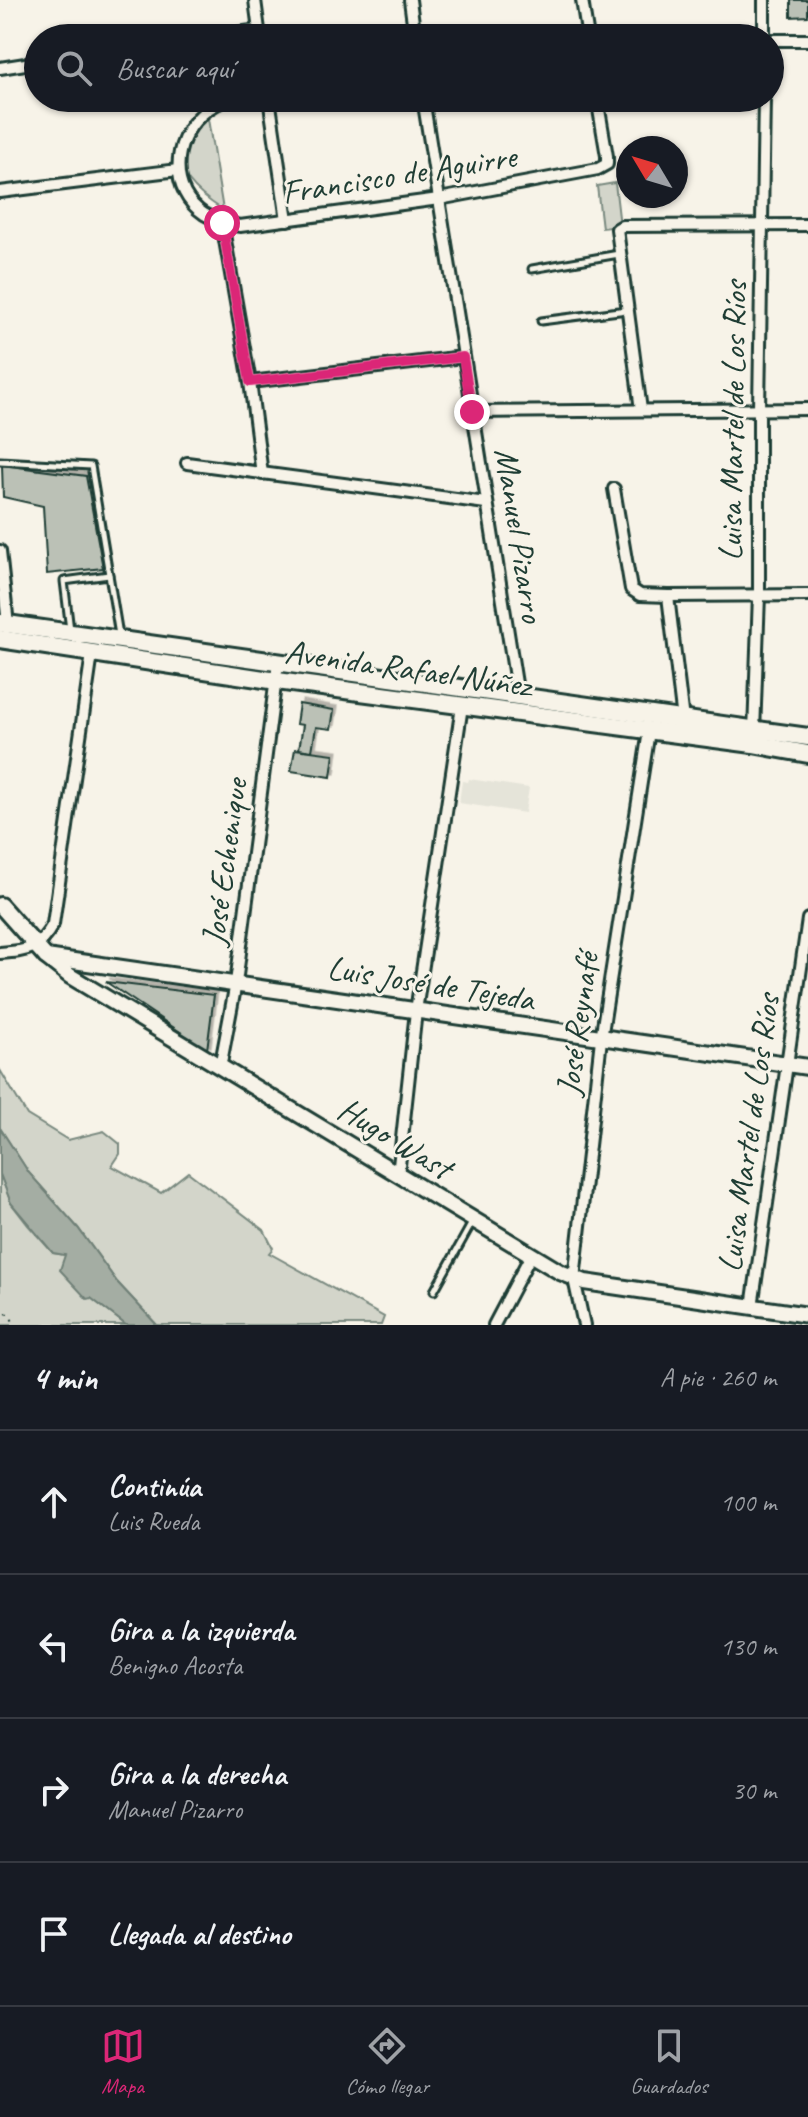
<!DOCTYPE html>
<html lang="es">
<head>
<meta charset="utf-8">
<style>
  :root { --surface:#171b24; --page:#20242c; --text:#f1f3f6; --muted:#9ea1a6; --line:#363941; --accent:#db2777 }
  body { margin:0; font-family:Caveat,sans-serif; background:var(--page); color:var(--text) }
  .compass { position:absolute; left:616px; top:136px; width:72px; height:72px; border-radius:50%; background:var(--surface); box-shadow:0 2px 6px #0004; rotate:308deg }
  .stop { position:absolute; width:24px; height:24px; margin:-18px; border:6px solid #db2777; border-radius:50%; background:#fff }
  .stop.end { background:#db2777; border-color:#fff; box-shadow:0 2px 8px #0008 }
  .list { margin:0; padding:0; list-style:none }
  h2 { display:flex; justify-content:space-between; align-items:center; height:104px; margin:0; padding:0 32px; font-size:34px }
  h2 small { font-size:26px; font-weight:400; color:var(--muted) }
  .list li { display:grid; grid-template-columns:52px 1fr auto; gap:24px; align-items:center; box-sizing:border-box; height:144px; padding:0 32px; border-top:2px solid var(--line) }
  .list b { display:block; font-size:30px; white-space:nowrap }
  .list p { margin:0; font-size:26px; white-space:nowrap; color:var(--muted) }
  .list em { font-size:26px; font-style:normal; color:var(--muted) }
  .icon { flex:none; width:44px; height:44px; fill:none; stroke:currentColor; stroke-width:2; stroke-linecap:round; stroke-linejoin:round }
  .map { position:relative; flex:none; width:808px; height:1325px; overflow:hidden }
  .search { position:absolute; background:var(--surface); box-shadow:0 2px 6px #0004; left:24px; right:24px; top:24px; height:88px; display:flex; align-items:center; gap:20px; box-sizing:border-box; padding:0 28px; border-radius:44px; color:var(--muted); font-size:30px }
  .sheet { height:680px; background:var(--surface) }
  nav { display:flex; justify-content:space-around; align-items:center; box-sizing:border-box; height:112px; border-top:2px solid var(--line); background:var(--surface); font-size:22px; color:var(--muted) }
  nav a { display:grid; justify-items:center; gap:4px }
  nav .on { color:var(--accent) }
  .map>svg:first-child { display:block }
</style>
</head>
<body>
<div class="map">
<svg width="808" height="1325" viewBox="0 0 808 1325">
  <defs>
    <filter id="shadow"><feDropShadow dx="3.5" dy="-3.5" stdDeviation="0" flood-color="#0004"/></filter>
  </defs>
  <rect width="100%" height="100%" fill="#f7f3e8"/>
  <filter id="ink" filterUnits="userSpaceOnUse"><feTurbulence type="fractalNoise" baseFrequency=".0125" numOctaves="2"/><feDisplacementMap in="SourceGraphic" scale="16" xChannelSelector="R" yChannelSelector="G"/><feConvolveMatrix kernelMatrix="1 2 1 2 8 2 1 2 1" color-interpolation-filters="sRGB"/></filter>
  <g filter="url(#ink)">
    <polygon fill="#e5e4d9" points="469,779 529,788 525,813 459,803 462,781 468,782"/>
    <g fill="#d3d5ca" stroke="#79897f" stroke-width="2">
      <path d="M208,119L223,210C212,203 197,192 189,181C175,162 192,131 208,119Z"/>
      <polygon points="615,183 620,226 602,228 597,186"/>
      <polygon points="0,1070 27,1115 68,1140 104,1131 120,1144 120,1154 112,1166 161,1193 188,1172 264,1230 273,1248 269,1253 384,1317 381,1325 157,1325 117,1282 78,1228 29,1173 0,1128"/>
      <polygon points="0,1174 11,1203 28,1225 53,1253 65,1255 91,1298 126,1325 0,1325"/>
    </g>
    <polygon fill="#a4ada3" stroke="#6f8077" stroke-width="2" points="0,1128 29,1173 78,1228 117,1282 157,1325 126,1325 91,1298 87,1299 60,1270 65,1255 53,1253 11,1203 0,1174"/>
    <g fill="#bbc1b6" stroke="#1f3d34" stroke-width="2" filter="url(#shadow)">
      <polygon points="791,0 808,0 808,16 791,17"/>
      <polygon points="2,465 86,476 103,568 47,574 43,506 3,497"/>
      <polygon points="299,704 334,710 331,729 316,727 312,751 299,749 303,725 296,724"/>
      <polygon points="295,749 334,754 331,777 291,771"/>
      <polygon points="106,982 214,995 207,1050"/>
    </g>
    <g fill="none" stroke-linecap="round" stroke-linejoin="round">
      <g stroke="#1f3d34" stroke-width="11">
        <g id="lane">
          <polyline points="532,269 619,254"/>
          <polyline points="541,321 627,310"/>
          <polyline points="0,461 91,466 119,635"/>
          <polyline points="70,630 64,581 109,575"/>
          <polyline points="434,1291 473,1221"/>
        </g>
      </g>
      <g stroke="#1f3d34" stroke-width="16">
        <g id="street">
          <polyline points="255,0 260,38"/>
          <polyline points="410,0 415,38"/>
          <polyline points="582,0 588,38"/>
          <polyline points="764,0 764,38"/>
          <polyline points="201,38 259,30"/>
          <polyline points="770,40 808,40"/>
          <polyline points="0,68 38,62"/>
          <path d="M234,98C221,100 211,106 201,115C172,142 169,190 204,214C215,221 227,223 240,226L439,199L598,169L607,164V156L597,98"/>
          <polyline points="269,98 287,220"/>
          <polyline points="423,98 518,696"/>
          <polyline points="0,192 178,170"/>
          <polyline points="222,223 250,382 262,474"/>
          <polyline points="250,382 463,357"/>
          <polyline points="641,410 617,229 622,226 808,225"/>
          <polyline points="472,412 808,409"/>
          <polyline points="187,463 486,503"/>
          <polyline points="614,489 631,589 640,595 668,596 808,595"/>
          <polyline points="0,551 7,615 7,628"/>
          <polyline points="668,596 683,720"/>
          <polyline points="754,732 759,595 759,409 764,98"/>
          <path d="M0,953C28,951 39,950 53,924L92,654"/>
          <polyline points="220,1068 236,983 278,663"/>
          <polyline points="398,1175 416,1011 462,706"/>
          <polyline points="752,1307 808,919"/>
          <polyline points="494,1325 531,1255"/>
          <polyline points="584,1325 574,1279 601,1039 649,731"/>
        </g>
      </g>
      <g stroke="#1f3d34" stroke-width="20">
        <g id="secondary">
          <polyline points="0,905 46,957 70,976 560,1272 585,1282 808,1315"/>
          <path d="M46,957C300,992 554,1032 808,1067"/>
        </g>
      </g>
      <g stroke="#1f3d34" stroke-width="22">
        <g id="primary">
          <polyline points="0,623 808,737"/>
          <polyline points="0,639 277,681 753,744 808,754"/>
        </g>
      </g>
      <polyline stroke="#1f3d34" stroke-width="2" stroke-dasharray="2 6" stroke-linecap="butt" points="0,1308 10,1316 15,1325"/>
      <use href="#lane" stroke="#f7f3e8" stroke-width="5"/>
      <use href="#street" stroke="#f7f3e8" stroke-width="10"/>
      <use href="#secondary" stroke="#f7f3e8" stroke-width="14"/>
      <use href="#primary" stroke="#f7f3e8" stroke-width="16"/>
    </g>
  </g>
  <g fill="none" stroke-linecap="round" stroke-linejoin="round" filter="url(#ink)">
    <polyline stroke="#db2777" stroke-width="10" points="222,223 250,382 463,357 472,412"/>
  </g>
  <g text-anchor="middle" dominant-baseline="central" stroke-width="6" stroke-linejoin="round" paint-order="stroke">
    <g font-size="34" fill="#1f3d34" stroke="#f7f3e8">
      <text transform="translate(399 174) rotate(-9)">Francisco de Aguirre</text>
      <text transform="translate(732 421) rotate(-89)">Luisa Martel de Los Ríos</text>
      <text transform="translate(520 535) rotate(81)">Manuel Pizarro</text>
      <text transform="translate(408 668) rotate(8)">Avenida Rafael Núñez</text>
      <text transform="translate(224 862) rotate(-82)">José Echenique</text>
      <text transform="translate(431 983) rotate(9)">Luis José de Tejeda</text>
      <text transform="translate(577 1024) rotate(-82)">José Reynafé</text>
      <text transform="translate(748 1133) rotate(-82)">Luisa Martel de Los Ríos</text>
      <text transform="translate(395 1138) rotate(31)">Hugo Wast</text>
    </g>
  </g>
</svg>
<svg class="compass" viewBox="-18 -18 36 36"><path d="M0-13l5 13h-10z" fill="#e53935"/><path d="M0 13l5-13h-10z" fill="#9ea1a6"/></svg>
<div class="stop" style="left:222px;top:223px"></div>
<div class="stop end" style="left:472px;top:412px"></div>
<div class="search"><svg class="icon" aria-label="search" viewBox="0 0 24 24"><circle cx="10" cy="10" r="6"/><path d="M15 15l6 6"/></svg>Buscar aquí</div>
</div>
<section class="sheet">
<h2>4 min<small>A pie · 260 m</small></h2>
<ul class="list">
<li><svg class="icon" aria-label="ahead" viewBox="0 0 24 24"><path d="M12 20V5M6 11l6-6 6 6"/></svg><div><b>Continúa</b><p>Luis Rueda</p></div><em>100 m</em></li>
<li><svg class="icon" aria-label="left" viewBox="0 0 24 24"><path d="M17 20v-9H6M10 6l-5 5 5 5"/></svg><div><b>Gira a la izquierda</b><p>Benigno Acosta</p></div><em>130 m</em></li>
<li><svg class="icon" aria-label="right" viewBox="0 0 24 24"><path d="M7 20v-9h11M14 6l5 5-5 5"/></svg><div><b>Gira a la derecha</b><p>Manuel Pizarro</p></div><em>30 m</em></li>
<li><svg class="icon" aria-label="arrive" viewBox="0 0 24 24"><path d="M6 21V4h12l-3 4 3 4H6"/></svg><div><b>Llegada al destino</b></div></li>
</ul>
</section>
<nav>
<a class="on"><svg class="icon" aria-label="map" viewBox="0 0 24 24"><path d="M3 6l6-2 6 2 6-2v14l-6 2-6-2-6 2zM9 4v14M15 6v14"/></svg>Mapa</a>
<a><svg class="icon" aria-label="directions" viewBox="0 0 24 24"><path d="M12 3l9 9-9 9-9-9zM9 14v-3h6M13 9l2 2-2 2"/></svg>Cómo llegar</a>
<a><svg class="icon" aria-label="saved" viewBox="0 0 24 24"><path d="M7 4h10v16l-5-4-5 4z"/></svg>Guardados</a>
</nav>
</body>
</html>
